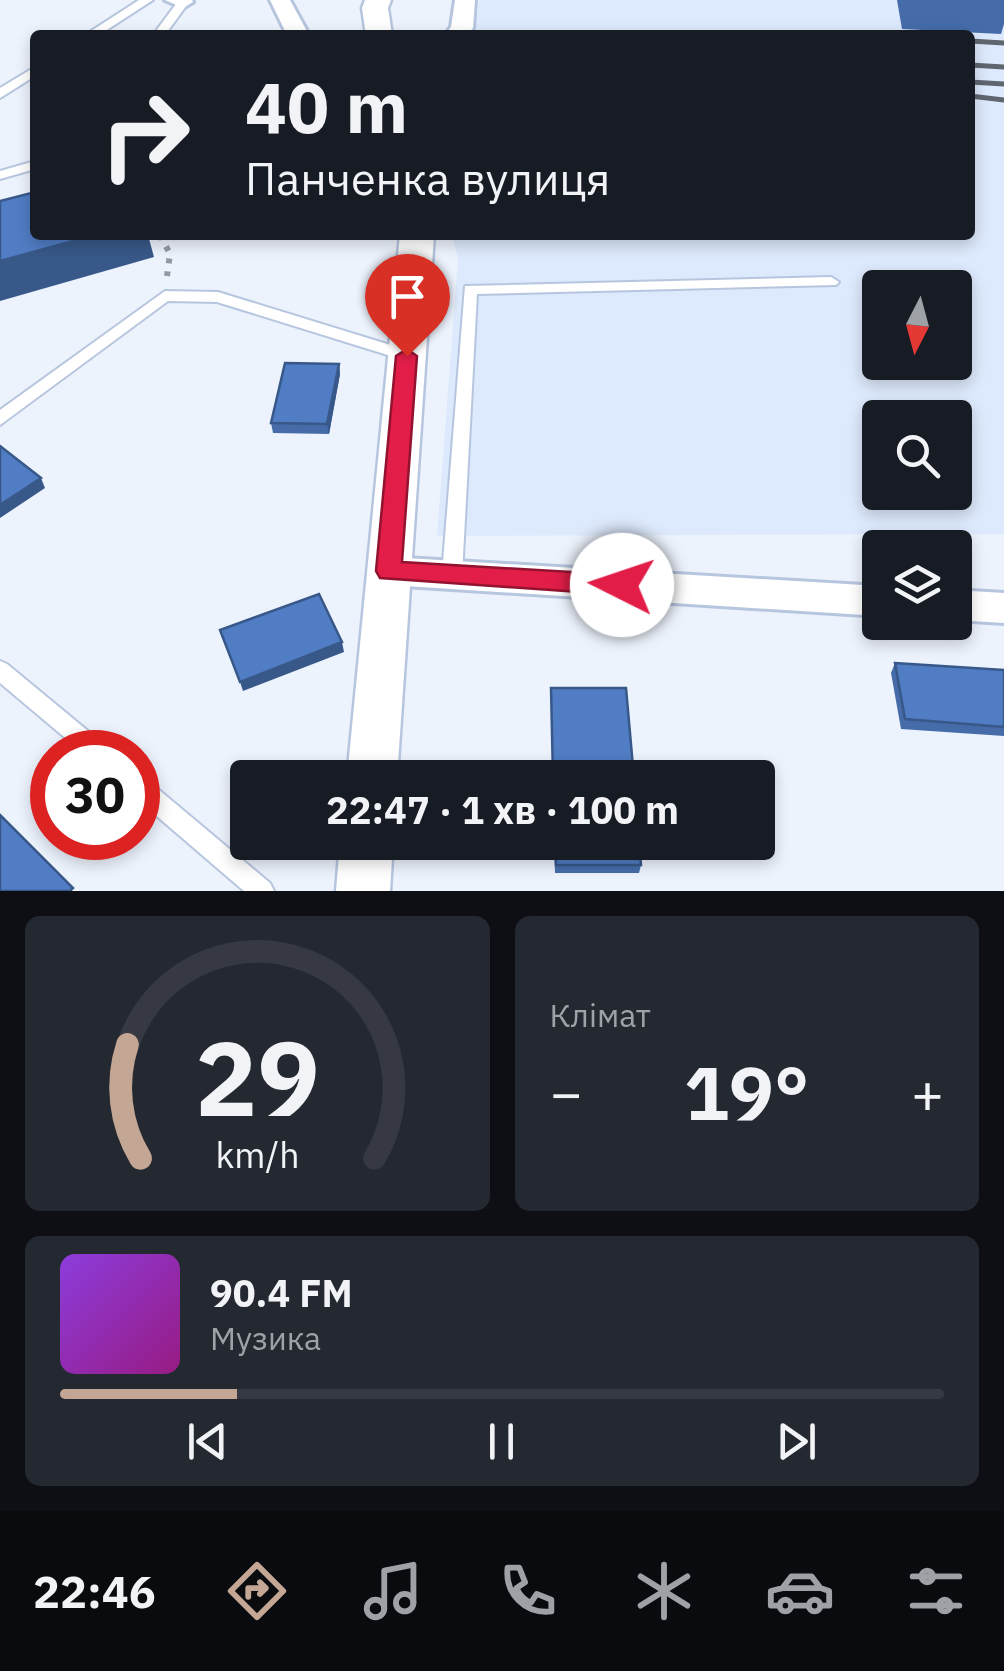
<!DOCTYPE html>
<html lang="uk">
<meta charset="utf-8">
<style>
:root{--surface:#171b24;--page:#242831;--text:#f1f3f6;--muted:#9ea1a6;--line:#363941;--accent:#c4a694}
body{margin:0;font-family:"IBM Plex Sans",sans-serif;background:var(--page);color:var(--text);height:100vh;display:flex;flex-direction:column;font-size:38px;white-space:nowrap}
*{box-sizing:border-box;margin:0}
p{font-size:32px;color:var(--muted)}
.icon{flex:none;width:55px;height:55px;fill:none;stroke:currentColor;stroke-width:2;stroke-linecap:round;stroke-linejoin:round}
.map{position:relative;height:891px;overflow:hidden}
.details{display:flex;flex-direction:column;gap:25px;padding:25px;background:#0d0f14;flex:1}
.details>*{flex:none}
.top-card{position:absolute;left:30px;top:30px;width:945px;height:210px;border-radius:10px;box-shadow:0 5px 15px #0003;background:#171b24;color:var(--text);overflow:hidden}
.needle{width:65px;rotate:186deg}
.tools{position:absolute;left:862px;top:270px;display:grid;gap:20px}
.tools a{display:grid;place-items:center;width:110px;height:110px;border-radius:10px;background:var(--surface);box-shadow:0 5px 15px #0003;font-size:50px}
.speed{position:absolute;left:30px;top:730px;display:flex;gap:20px;font-size:50px;font-weight:700;text-align:center}
.speed>*{display:grid;place-content:center;width:130px;height:130px;border-radius:50%;background:var(--surface);box-shadow:0 5px 15px #0003;line-height:1}
.speed .limit{border:15px solid #d22;background:#fff;color:#111}
.pin{position:absolute;display:grid;place-items:center;width:85px;height:85px;color:#fff;margin:-102px -42px;border-radius:50% 50% 50% 0;rotate:-45deg;box-shadow:0 0 10px #0007}
.pin .icon{rotate:45deg}
.me{position:absolute;width:110px;margin:-55px;rotate:274deg;stroke-linejoin:round;filter:drop-shadow(0 0 8px #0008)}
.turn{display:flex;align-items:center;gap:35px;height:210px;padding:0 50px;font-size:45px}
.turn .icon{width:130px;height:130px;stroke-width:2.5}
.turn b{display:block;font-size:70px;line-height:85px}
.big{font-size:75px;font-weight:700;line-height:1.1}
.details .card{flex:1;display:flex;flex-direction:column;justify-content:center;gap:15px;min-width:0;padding:0 35px;border-radius:15px;background:var(--page)}
.details .dial{align-items:center;gap:0}
.dial svg{height:260px;overflow:visible;fill:none;stroke:var(--line);stroke-width:7;stroke-linecap:round;text-anchor:middle}
.dial text{fill:var(--text);stroke:none}
.song{display:flex;align-items:center;gap:30px}
.cover{width:120px;height:120px;border-radius:15px;background:linear-gradient(135deg,hsl(270 70% 55%),hsl(310 70% 35%))}
.played{height:10px;border-radius:5px;background:linear-gradient(90deg,var(--accent) 20%,var(--line) 20%)}
.keys{display:flex;justify-content:space-around;direction:ltr}
.heat{display:flex;justify-content:space-between;align-items:center;font-size:55px;direction:ltr}
.details .tiles{flex:1;display:grid;gap:25px;grid-template-columns:1fr 1fr}
.card:last-child{grid-column:span 2}
.trip{position:absolute;left:230px;top:760px;width:545px;height:100px;border-radius:10px;background:var(--surface);box-shadow:0 5px 15px #0003;font-weight:700;line-height:100px;text-align:center}
.menu{display:flex;height:160px;justify-content:space-around;align-items:center;background:#090b0e;color:var(--muted)}
.menu .icon{width:70px;height:70px}
.menu .selected{color:var(--accent)}
.menu b{font-size:45px;color:var(--text)}
.map>svg:first-child{display:block}
.built{fill:#dde9fc;fill-rule:evenodd}
.lines{fill:none;stroke-linecap:round;stroke-linejoin:round}
.service-casing{stroke:#b7c6df;stroke-width:4}
.minor-casing{stroke:#b7c6df;stroke-width:6}
.tertiary-casing{stroke:#b7c6df;stroke-width:5}
.path{stroke:#9399a3;stroke-width:6;stroke-dasharray:5 8;stroke-linecap:butt}
.service{fill:#fff;fill-rule:evenodd}
.minor{fill:#fff;fill-rule:evenodd}
.tertiary{fill:#fff;fill-rule:evenodd}
.rail{stroke:#606670;stroke-width:5}
.wall{fill:#456ca9}
.shaded-wall{fill:#385889}
.building{fill:#507dc4;stroke:#385889;stroke-width:2.5}
.route{fill:#e11d48;stroke:#92132f;stroke-width:2.5}
</style>
<div class="map">
<svg width="1004" height="891" viewBox="0 0 1004 891">
<rect width="100%" height="100%" fill="#edf3fd"/>
<path class="built" d="M479 0H1004V534L437 536 458 259 452 235H970V35H475ZM880 288H955V362H880ZM880 418H955V492H880Z"/>
<g class="lines">
<g class="service-casing">
<g id="service">
<polygon points="139,0 153,0 99,35 85,35"/>
<polygon points="179,0 189,2 165,35 153,35"/>
<polygon points="35,67 35,76 0,98 0,88"/>
<polygon points="35,161 35,169 0,179 0,171"/>
<polygon points="831,277 839,282 836,285 477,294 462,575 459,580 452,583 445,580 442,575 465,286"/>
<polygon points="165,291 218,292 413,352 415,356 407,361 217,302 168,301 0,425 0,410"/>
<polygon points="0,661 7,664 105,745 108,752 82,752 0,683"/>
<polygon points="138,776 146,779 270,883 274,891 244,891 138,800"/>
</g>
</g>
<g class="minor-casing">
<g id="minor">
<polygon points="165,0 192,0 193,2 183,8"/>
<polygon points="270,0 290,0 309,35 287,35"/>
<polygon points="455,0 475,0 473,28 467,35 445,35 451,27"/>
<polygon points="389,557 880,586 880,616 389,585 376,581 371,571 376,561"/>
<polygon points="955,590 1004,593 1004,623 955,620"/>
</g>
</g>
<g class="tertiary-casing">
<g id="tertiary">
<polygon points="365,0 391,0 388,8 392,35 366,35 362,8"/>
<polygon points="400,235 434,235 397,778 347,778"/>
<polygon points="340,842 393,842 390,891 336,891"/>
</g>
</g>
<polyline class="path" points="160,235 170,254 167,276"/>
<use href="#service" class="service"/>
<use href="#minor" class="minor"/>
<use href="#tertiary" class="tertiary"/>
<g class="rail">
<polyline points="970,41 1004,43"/>
<polyline points="970,65 1004,67"/>
<polyline points="970,82 1004,84"/>
<polyline points="970,96 1004,100"/>
</g>
</g>
<g class="wall">
<polygon points="897,0 1004,0 1004,24 1001,34 902,29"/>
<polygon points="339,364 340,374 329,434 273,433 271,423"/>
<polygon points="895,663 1004,670 1004,736 901,729 891,673"/>
<polygon points="554,842 639,842 641,865 639,873 555,873"/>
</g>
<g class="shaded-wall">
<polygon points="95,235 148,235 154,257 0,301 0,261"/>
<polygon points="339,364 340,374 329,434 327,424"/>
<polygon points="41,478 45,488 0,518 0,505"/>
<polygon points="342,642 344,652 243,691 240,682"/>
</g>
<g class="building">
<polygon points="35,192 35,235 95,235 0,261 0,201"/>
<polygon points="285,363 339,364 327,424 271,423"/>
<polygon points="0,446 41,478 0,505"/>
<polygon points="319,594 342,642 240,682 220,630"/>
<polygon points="895,663 1004,670 1004,727 905,719"/>
<polygon points="551,688 626,688 634,778 553,778"/>
<polygon points="0,815 73,888 70,891 0,891"/>
<polygon points="555,842 639,842 641,865 556,865"/>
</g>
<polygon class="route" points="407,349 417,356 402,562 622,575 630,578 634,585 630,592 622,595 380,578 376,571 396,356"/>
</svg>
<div class="tools">
<a><svg class="needle" viewBox="-14 -14 28 28"><path d="M0-13l5 13h-10z" fill="#e53935"/><path d="M0 13l5-13h-10z" fill="#9ea1a6"/></svg></a>
<a><svg class="icon" aria-label="search" viewBox="0 0 24 24"><circle cx="10" cy="10" r="6"/><path d="M15 15l6 6"/></svg></a>
<a><svg class="icon" aria-label="layers" viewBox="0 0 24 24"><path d="M12 4l9 5-9 5-9-5zM3 14l9 5 9-5"/></svg></a>
</div>
<div class="speed"><div class="limit">30</div></div>
<div class="pin" style="left:407px;top:356px;background:#d93025"><svg class="icon" aria-label="arrive" viewBox="0 0 24 24"><path d="M6 21V4h12l-3 4 3 4H6"/></svg></div>
<svg class="me" style="left:622px;top:585px" viewBox="-20 -20 40 40"><circle r="19" fill="#fff"/><path d="M0-13L10 11 0 6-10 11z" fill="#e11d48"/></svg>
<div class="trip">22:47 · 1 хв · 100 m</div>
<div class="top-card">
<div class="turn"><svg class="icon" aria-label="right" viewBox="0 0 24 24"><path d="M7 20v-9h11M14 6l5 5-5 5"/></svg><div><b>40 m</b>Панченка вулиця</div></div>
</div>
</div>
<section class="details">
<div class="tiles">
<div class="card dial"><svg viewBox="0 0 100 80">
<path d="M14 69A42 42 0 1 1 86 69"/>
<path d="M14 69A42 42 0 0 1 10 34" stroke="#c4a694"/>
<text x="50" y="56" font-size="32" font-weight="700">29</text>
<text x="50" y="72" font-size="11">km/h</text>
</svg></div>
<div class="card"><p>Клімат</p>
<div class="heat"><a>−</a><b class="big">19°</b><a>+</a></div>
</div>
<div class="card">
<div class="song"><i class="cover"></i><div><b>90.4 FM</b><p>Музика</p></div></div>
<div class="played"></div>
<div class="keys"><svg class="icon" aria-label="previous" viewBox="0 0 24 24"><path d="M18 5L8 12l10 7zM5 5v14"/></svg><svg class="icon" aria-label="pause" viewBox="0 0 24 24"><path d="M8 5v14M16 5v14"/></svg><svg class="icon" aria-label="next" viewBox="0 0 24 24"><path d="M6 5l10 7-10 7zM19 5v14"/></svg></div>
</div>
</div>
</section>
<nav class="menu">
<b>22:46</b>
<svg class="icon selected" aria-label="directions" viewBox="0 0 24 24"><path d="M12 3l9 9-9 9-9-9zM9 14v-3h6M13 9l2 2-2 2"/></svg>
<svg class="icon" aria-label="music" viewBox="0 0 24 24"><path d="M9 18V5l10-2v13"/><circle cx="6" cy="18" r="3"/><circle cx="16" cy="16" r="3"/></svg>
<svg class="icon" aria-label="phone" viewBox="0 0 24 24"><path d="M5 4h4l2 5-3 2q2 4 5 5l2-3 5 2v4C11 20 4 13 5 4z"/></svg>
<svg class="icon" aria-label="climate" viewBox="0 0 24 24"><path d="M12 3v18M4 7l16 10M4 17L20 7"/></svg>
<svg class="icon" aria-label="car" viewBox="0 0 24 24"><path d="M5 17H2v-5l4-1 3-4h7l3 4 3 1v5h-3M9 17h6M6 11h13"/><circle cx="7" cy="17" r="2"/><circle cx="17" cy="17" r="2"/></svg>
<svg class="icon" aria-label="filters" viewBox="0 0 24 24"><path d="M4 7h16M4 17h16"/><circle cx="9" cy="7" r="2"/><circle cx="15" cy="17" r="2"/></svg>
</nav>
